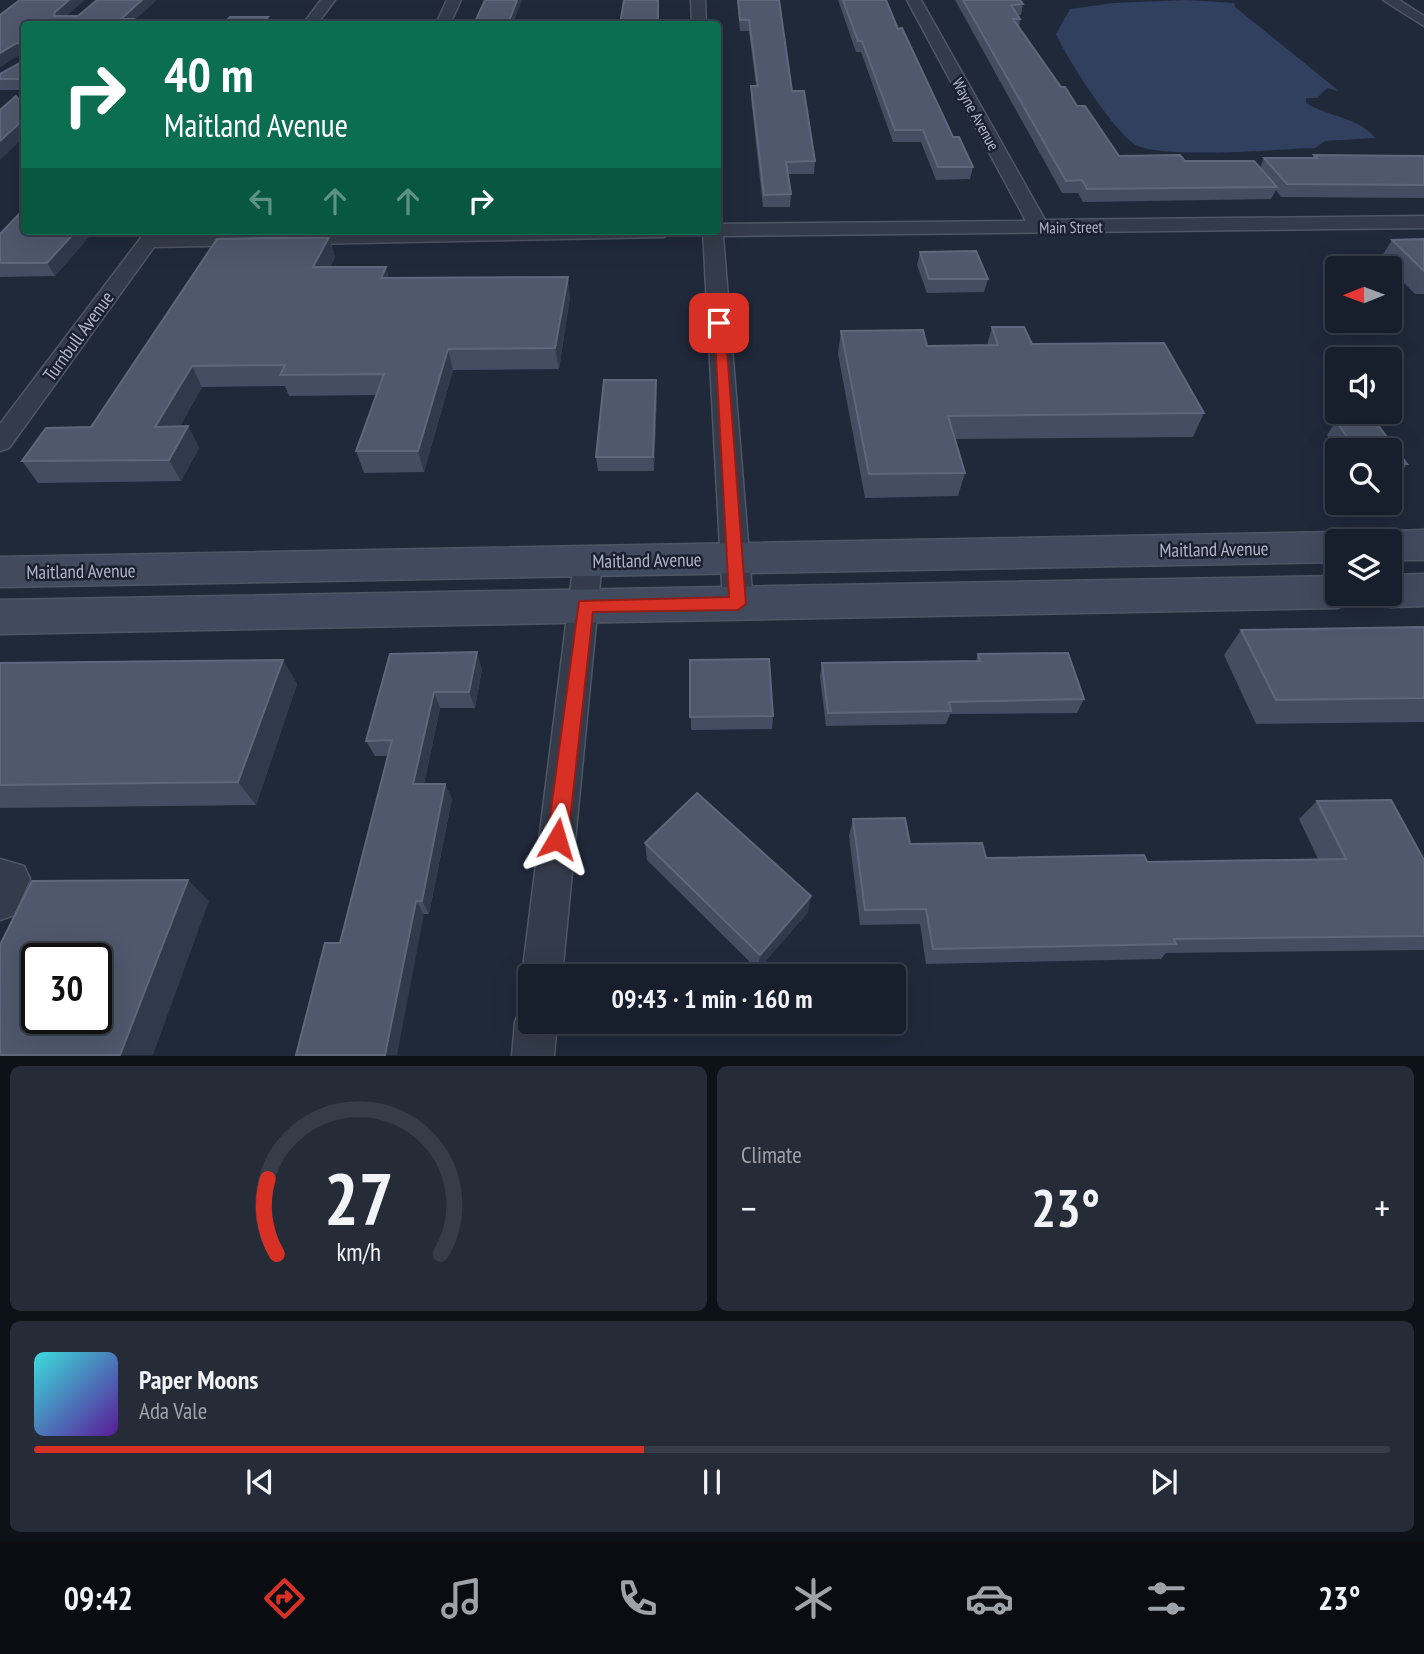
<!DOCTYPE html>
<meta charset="utf-8">
<style>
:root{--surface:#181f2c;--page:#252c38;--text:#f1f3f6;--muted:#9fa2a9;--line:#363d48;--accent:#d93025}
body{margin:0;font-family:"PT Sans Narrow",sans-serif;background:var(--page);color:var(--text);height:100vh;display:flex;flex-direction:column;font-size:26px;white-space:nowrap}
*{box-sizing:border-box;margin:0}
p{font-size:23px;color:var(--muted)}
.icon{flex:none;width:38px;height:38px;fill:none;stroke:currentColor;stroke-width:2;stroke-linecap:round;stroke-linejoin:round}
.map{position:relative;height:1056px;overflow:hidden}
.sheet{display:flex;flex-direction:column;gap:10px;padding:10px;background:#0d1118;flex:1}
.sheet>*{flex:none}
.banner{position:absolute;left:21px;top:21px;width:700px;height:214px;border-radius:7px;box-shadow:0 7px 28px #0002,0 0 0 2px var(--line);background:#0b6e4f;color:#fff;overflow:hidden}
.needle{width:46px;rotate:269deg}
.tools{position:absolute;left:1325px;top:256px;display:grid;gap:14px}
.tools a{display:grid;place-items:center;width:77px;height:77px;border-radius:7px;background:var(--surface);box-shadow:0 7px 28px #0002,0 0 0 2px var(--line);font-size:35px}
.speed{position:absolute;left:21px;top:943px;display:flex;gap:14px;font-size:35px;font-weight:700;text-align:center}
.speed>*{display:grid;place-content:center;width:91px;height:91px;border-radius:50%;background:var(--surface);box-shadow:0 7px 28px #0002,0 0 0 2px var(--line);line-height:1}
.speed .limit{border:4px solid #111;border-radius:10px;background:#fff;color:#111}
.pin{position:absolute;display:grid;place-items:center;width:60px;height:60px;color:#fff;margin:-30px;border-radius:14px;box-shadow:0 4px 10px #0006}
.me{position:absolute;width:77px;margin:-38px;rotate:7deg;stroke-linejoin:round;filter:drop-shadow(0 0 5px #0008)}
.turn{display:flex;align-items:center;gap:24px;height:147px;padding:0 28px;font-size:32px}
.turn .icon{width:91px;height:91px;stroke-width:2.5}
.turn b{display:block;font-size:49px;line-height:60px}
.lanes{display:flex;align-items:center;height:66px;padding:0 28px;background:#0003;justify-content:center;gap:35px;direction:ltr}
.lanes .off{opacity:.35}
.big{font-size:52px;font-weight:700;line-height:1.1}
.sheet .card{flex:1;display:flex;flex-direction:column;justify-content:center;gap:10px;min-width:0;padding:0 24px;border-radius:10px;background:var(--page)}
.sheet .dial{align-items:center;gap:0}
.dial svg{height:182px;overflow:visible;fill:none;stroke:var(--line);stroke-width:7;stroke-linecap:round;text-anchor:middle}
.dial text{fill:var(--text);stroke:none}
.song{display:flex;align-items:center;gap:21px}
.cover{width:84px;height:84px;border-radius:10px;background:linear-gradient(135deg,hsl(180 70% 55%),hsl(270 70% 35%))}
.played{height:7px;border-radius:4px;background:linear-gradient(90deg,var(--accent) 45%,var(--line) 45%)}
.keys{display:flex;justify-content:space-around;direction:ltr}
.heat{display:flex;justify-content:space-between;align-items:center;font-size:38px;direction:ltr}
.sheet .tiles{flex:1;display:grid;gap:10px;grid-template-columns:1fr 1fr}
.card:last-child{grid-column:span 2}
.trip{position:absolute;left:518px;top:964px;width:388px;height:70px;border-radius:7px;background:var(--surface);box-shadow:0 7px 28px #0002,0 0 0 2px var(--line);font-weight:700;line-height:70px;text-align:center}
.tabs{display:flex;height:112px;justify-content:space-around;align-items:center;background:#0a0c12;color:var(--muted)}
.tabs .icon{width:49px;height:49px}
.tabs .selected{color:var(--accent)}
.tabs b{font-size:32px;color:var(--text)}
.map>svg:first-child{display:block}
.water{fill:#324060}
.lines{fill:none;stroke-linecap:round;stroke-linejoin:round}
.street-casing{stroke:#4f5665;stroke-width:3}
.secondary-casing{stroke:#4f5665;stroke-width:3}
.street{fill:#343b4a;fill-rule:evenodd}
.secondary{fill:#424a5e;fill-rule:evenodd}
.wall{fill:#444d62}
.shaded-wall{fill:#313a4d}
.building{fill:#50586d;stroke:#5e677b;stroke-width:2;fill-rule:evenodd}
.route{fill:#d93025;stroke:#8d1f18;stroke-width:2}
.labels{text-anchor:middle;dominant-baseline:central;stroke-width:5;stroke-linejoin:round;paint-order:stroke}
.far-street-label{font-size:16px;fill:#afb6c7;stroke:#1a202f}
.street-label{font-size:19px;fill:#afb6c7;stroke:#1a202f}
</style>
<div class="map">
<svg width="1424" height="1056" viewBox="0 0 1424 1056">
<rect width="100%" height="100%" fill="#20293a"/>
<path class="water" d="M1187 0 1234 3 1235 7 1339 91 1327 88 1317 98H1306V103C1329 117 1360 118 1375 138L1325 141 1315 148C1276 149 1171 159 1138 146 1117 137 1066 57 1056 34L1070 9 1114 3Z"/>
<g class="lines">
<g class="street-casing">
<g id="street">
<polygon points="321,0 335,0 317,24 303,24"/>
<polygon points="447,0 461,0 450,24 436,24"/>
<polygon points="691,0 705,0 706,24 692,24"/>
<polygon points="907,0 921,0 1045,220 1424,216 1424,228 723,236 753,604 749,612 738,616 727,612 723,604 703,231 718,231 718,224 1026,221"/>
<polygon points="1383,0 1399,0 1424,16 1424,26"/>
<polygon points="146,231 166,231 163,235 674,231 664,237 154,247 9,448 0,451 0,424"/>
<polygon points="588,550 598,553 602,561 562,976 530,976 530,991 522,976 574,561 578,553"/>
<polygon points="0,859 24,866 30,879 14,915 0,920"/>
<polygon points="530,1003 530,1022 557,1022 554,1056 512,1056 515,1022 521,1007"/>
</g>
</g>
<g class="secondary-casing">
<g id="secondary">
<polygon points="1424,530 1424,560 1390,560 1390,541 1373,541 1376,536 1390,531"/>
<polygon points="1337,532 1351,537 1353,541 1337,541 1337,562 0,587 0,557"/>
<polygon points="1424,574 1424,606 1390,607 1376,602 1371,593 1390,593 1390,575"/>
<polygon points="1337,576 1337,593 1357,593 1351,603 1337,608 0,634 0,600"/>
</g>
</g>
<use href="#street" class="street"/>
<use href="#secondary" class="secondary"/>
</g>
<g class="wall">
<polygon points="737,0 779,0 792,91 815,161 814,174 788,174 791,194 790,207 763,207 751,98 751,86 756,86 749,31 740,31"/>
<polygon points="838,0 886,0 898,29 953,137 973,167 970,179 936,180 921,142 893,142 861,52 856,52"/>
<polygon points="955,0 1020,0 1023,4 1021,15 1018,15 1020,19 1019,27 1061,87 1119,156 1260,168 1264,158 1312,158 1314,155 1424,156 1424,198 1281,197 1276,190 1271,199 1083,202 1078,193 1062,193"/>
<polygon points="0,15 66,16 134,21 24,24 24,90 0,90 0,74 20,63 20,54 0,67"/>
<polygon points="94,231 55,276 0,277 0,234"/>
<polygon points="329,237 335,257 330,267 389,278 570,297 559,369 453,370 424,472 364,473 356,451 376,395 289,396 285,386 202,387 180,426 188,426 199,448 181,481 38,483 22,461 91,427"/>
<polygon points="1424,239 1424,294 1415,294 1380,259 1392,240"/>
<polygon points="920,252 988,279 984,292 927,293 917,265"/>
<polygon points="992,327 1032,344 1204,413 1193,437 955,439 965,473 958,496 865,498 838,354 841,331 927,346 987,345"/>
<polygon points="657,394 654,471 598,471 596,457"/>
<polygon points="1336,421 1375,421 1407,464 1397,478 1390,478 1390,450 1337,450 1327,435"/>
<polygon points="1424,627 1424,722 1256,724 1224,655 1241,630"/>
<polygon points="390,654 482,669 475,708 440,708 424,784 445,784 452,799 429,914 424,914 340,943 388,756 375,756 366,741"/>
<polygon points="978,654 1084,699 1077,713 950,714 946,724 826,726 820,677 822,663 976,661"/>
<polygon points="283,660 297,684 256,805 0,808 0,663"/>
<polygon points="690,660 773,716 772,729 691,730"/>
<polygon points="1317,801 1424,860 1424,950 1166,953 1161,959 926,964 920,924 860,925 849,836 853,819 910,844 986,858 1147,862 1318,859 1299,819"/>
<polygon points="645,843 808,912 758,970 647,860"/>
</g>
<g class="shaded-wall">
<polygon points="69,0 85,0 59,22 54,16 55,12"/>
<polygon points="142,0 157,0 134,21 135,24 123,24 121,19"/>
<polygon points="517,0 522,0 513,24 508,24"/>
<polygon points="268,17 270,24 261,24"/>
<polygon points="17,43 23,53 0,67 0,53"/>
<polygon points="24,119 24,137 0,160 0,141"/>
<polygon points="76,231 94,231 55,276 47,263"/>
<polygon points="329,237 335,257 320,288 313,267"/>
<polygon points="386,267 392,287 381,278"/>
<polygon points="568,277 570,297 559,369 555,348"/>
<polygon points="448,349 453,370 424,472 418,451"/>
<polygon points="192,366 202,387 168,448 155,427"/>
<polygon points="656,380 657,394 654,471 653,457"/>
<polygon points="188,426 199,448 181,481 169,460"/>
<polygon points="477,652 482,669 475,708 469,692"/>
<polygon points="283,660 297,684 256,805 238,782"/>
<polygon points="434,692 440,708 421,799 413,784"/>
<polygon points="445,784 452,799 429,914 422,901"/>
<polygon points="188,880 209,901 153,1055 120,1055"/>
<polygon points="811,896 808,912 758,970 760,955"/>
<polygon points="416,901 424,914 397,1055 385,1055"/>
</g>
<g class="building">
<polygon points="20,0 69,0 55,12 54,16 78,16 97,0 142,0 121,19 133,19 126,24 24,24 24,79 0,79 0,74 20,63 21,43 17,43 0,53 0,15"/>
<polygon points="485,0 517,0 508,24 474,24"/>
<polygon points="624,0 658,0 658,24 620,24"/>
<polygon points="738,0 779,0 792,91 804,91 815,161 786,162 791,194 764,195 751,86 758,86 749,20 740,20"/>
<polygon points="843,0 886,0 898,29 902,28 953,137 959,137 973,167 938,167 923,130 895,130 862,41 858,41"/>
<polygon points="963,0 1020,0 1023,4 1011,5 1020,19 1013,19 1061,87 1065,87 1077,106 1085,106 1119,156 1180,155 1185,161 1254,161 1277,187 1087,189 1082,180 1066,181"/>
<polygon points="230,17 268,17 261,24 223,24"/>
<polygon points="16,96 24,106 24,119 0,141 0,110"/>
<polygon points="1314,155 1424,156 1424,185 1287,184 1264,158 1317,158"/>
<polygon points="24,209 24,231 76,231 47,263 0,263 0,234"/>
<polygon points="329,237 313,267 386,267 381,278 568,277 555,348 448,349 418,451 356,451 384,374 280,375 285,365 192,366 155,427 188,426 169,460 22,461 46,428 91,427 217,239"/>
<polygon points="1424,239 1424,271 1392,240"/>
<polygon points="976,251 988,279 929,279 920,252"/>
<polygon points="992,327 1024,327 1032,344 1164,343 1204,413 948,416 965,473 869,474 841,331 923,330 927,346 998,345"/>
<polygon points="604,380 656,380 653,457 596,457"/>
<polygon points="1336,421 1375,421 1407,464 1390,464 1390,450 1356,450"/>
<polygon points="1424,627 1424,698 1276,700 1241,630"/>
<polygon points="477,652 469,692 434,692 413,784 445,784 422,901 416,901 385,1055 296,1055 325,943 340,943 392,740 366,741 390,654"/>
<polygon points="1068,653 1084,699 949,702 951,711 828,713 822,663 980,661 978,654"/>
<polygon points="769,659 773,716 690,717 690,660"/>
<polygon points="283,660 238,782 0,785 0,663"/>
<polygon points="697,793 811,896 760,955 645,843"/>
<polygon points="1391,800 1424,860 1424,936 1174,939 1176,944 933,949 926,909 865,910 853,819 905,818 910,844 982,843 986,858 1144,855 1147,862 1346,859 1317,801"/>
<path d="M188 880 120 1055H0V945L32 881ZM37 959H96V1018H37Z"/>
</g>
<polygon class="route" points="714,321 725,323 746,604 738,610 593,612 568,839 565,846 557,849 550,846 547,839 579,601 729,597"/>
<g class="labels">
<g class="far-street-label">
<text transform="translate(976 114) rotate(61)">Wayne Avenue</text>
<text transform="translate(1071 227) rotate(-1)">Main Street</text>
</g>
<g class="street-label">
<text transform="translate(78 336) rotate(-54)">Turnbull Avenue</text>
<text transform="translate(1214 549) rotate(-1)">Maitland Avenue</text>
<text transform="translate(647 560) rotate(-1)">Maitland Avenue</text>
<text transform="translate(81 571) rotate(-1)">Maitland Avenue</text>
</g>
</g>
</svg>
<div class="tools">
<a><svg class="needle" viewBox="-14 -14 28 28"><path d="M0-13l5 13h-10z" fill="#e53935"/><path d="M0 13l5-13h-10z" fill="#9fa2a9"/></svg></a>
<a><svg class="icon" aria-label="sound" viewBox="0 0 24 24"><path d="M4 9h4l5-4v14l-5-4H4zM17 9q2 3 0 6"/></svg></a>
<a><svg class="icon" aria-label="search" viewBox="0 0 24 24"><circle cx="10" cy="10" r="6"/><path d="M15 15l6 6"/></svg></a>
<a><svg class="icon" aria-label="layers" viewBox="0 0 24 24"><path d="M12 4l9 5-9 5-9-5zM3 14l9 5 9-5"/></svg></a>
</div>
<div class="speed"><div class="limit">30</div></div>
<div class="pin" style="left:719px;top:323px;background:#d93025"><svg class="icon" aria-label="arrive" viewBox="0 0 24 24"><path d="M6 21V4h12l-3 4 3 4H6"/></svg></div>
<svg class="me" style="left:557px;top:839px" viewBox="-20 -20 40 40"><path d="M0-17L14 15 0 8-14 15z" fill="#d93025" stroke="#fff" stroke-width="4"/></svg>
<div class="trip">09:43 · 1 min · 160 m</div>
<div class="banner">
<div class="turn"><svg class="icon" aria-label="right" viewBox="0 0 24 24"><path d="M7 20v-9h11M14 6l5 5-5 5"/></svg><div><b>40 m</b>Maitland Avenue</div></div>
<div class="lanes"><svg class="icon off" aria-label="left" viewBox="0 0 24 24"><path d="M17 20v-9H6M10 6l-5 5 5 5"/></svg><svg class="icon off" aria-label="ahead" viewBox="0 0 24 24"><path d="M12 20V5M6 11l6-6 6 6"/></svg><svg class="icon off" aria-label="ahead" viewBox="0 0 24 24"><path d="M12 20V5M6 11l6-6 6 6"/></svg><svg class="icon" aria-label="right" viewBox="0 0 24 24"><path d="M7 20v-9h11M14 6l5 5-5 5"/></svg></div>
</div>
</div>
<section class="sheet">
<div class="tiles">
<div class="card dial"><svg viewBox="0 0 100 80">
<path d="M14 69A42 42 0 1 1 86 69"/>
<path d="M14 69A42 42 0 0 1 10 36" stroke="#d93025"/>
<text x="50" y="56" font-size="32" font-weight="700">27</text>
<text x="50" y="72" font-size="11">km/h</text>
</svg></div>
<div class="card"><p>Climate</p>
<div class="heat"><a>−</a><b class="big">23°</b><a>+</a></div>
</div>
<div class="card">
<div class="song"><i class="cover"></i><div><b>Paper Moons</b><p>Ada Vale</p></div></div>
<div class="played"></div>
<div class="keys"><svg class="icon" aria-label="previous" viewBox="0 0 24 24"><path d="M18 5L8 12l10 7zM5 5v14"/></svg><svg class="icon" aria-label="pause" viewBox="0 0 24 24"><path d="M8 5v14M16 5v14"/></svg><svg class="icon" aria-label="next" viewBox="0 0 24 24"><path d="M6 5l10 7-10 7zM19 5v14"/></svg></div>
</div>
</div>
</section>
<nav class="tabs">
<b>09:42</b>
<svg class="icon selected" aria-label="directions" viewBox="0 0 24 24"><path d="M12 3l9 9-9 9-9-9zM9 14v-3h6M13 9l2 2-2 2"/></svg>
<svg class="icon" aria-label="music" viewBox="0 0 24 24"><path d="M9 18V5l10-2v13"/><circle cx="6" cy="18" r="3"/><circle cx="16" cy="16" r="3"/></svg>
<svg class="icon" aria-label="phone" viewBox="0 0 24 24"><path d="M5 4h4l2 5-3 2q2 4 5 5l2-3 5 2v4C11 20 4 13 5 4z"/></svg>
<svg class="icon" aria-label="climate" viewBox="0 0 24 24"><path d="M12 3v18M4 7l16 10M4 17L20 7"/></svg>
<svg class="icon" aria-label="car" viewBox="0 0 24 24"><path d="M5 17H2v-5l4-1 3-4h7l3 4 3 1v5h-3M9 17h6M6 11h13"/><circle cx="7" cy="17" r="2"/><circle cx="17" cy="17" r="2"/></svg>
<svg class="icon" aria-label="filters" viewBox="0 0 24 24"><path d="M4 7h16M4 17h16"/><circle cx="9" cy="7" r="2"/><circle cx="15" cy="17" r="2"/></svg>
<b>23°</b>
</nav>
